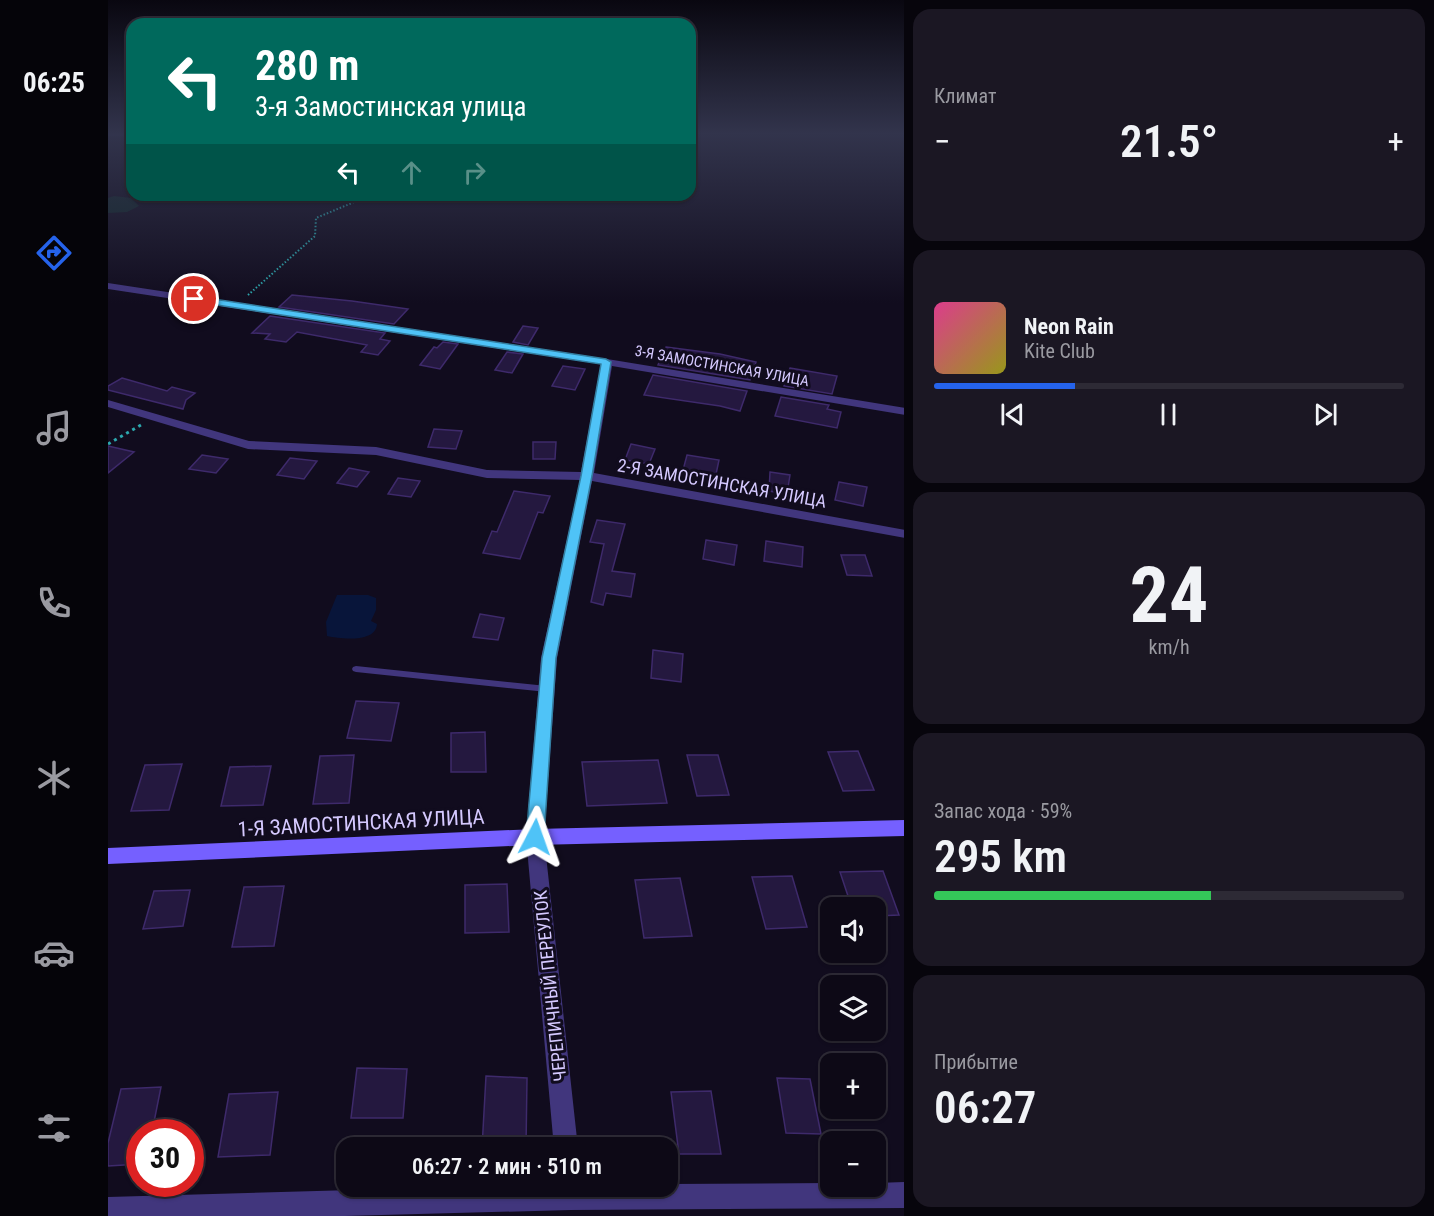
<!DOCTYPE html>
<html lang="ru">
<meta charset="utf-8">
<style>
:root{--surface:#0d0916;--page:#1b1723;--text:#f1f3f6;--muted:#9a9aa1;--line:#2d2a35;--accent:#2563eb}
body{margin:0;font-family:"Roboto Condensed",sans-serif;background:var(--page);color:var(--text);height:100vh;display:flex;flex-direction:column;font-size:22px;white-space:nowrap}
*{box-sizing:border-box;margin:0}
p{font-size:20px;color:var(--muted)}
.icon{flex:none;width:33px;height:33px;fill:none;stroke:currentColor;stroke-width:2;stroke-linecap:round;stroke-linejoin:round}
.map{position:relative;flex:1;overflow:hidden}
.side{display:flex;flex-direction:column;gap:9px;padding:9px;background:#07050c;width:530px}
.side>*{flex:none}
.hud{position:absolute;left:18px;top:18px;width:570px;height:183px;border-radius:18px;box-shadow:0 2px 4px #0004,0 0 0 2px var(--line);background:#00695c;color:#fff;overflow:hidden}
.fabs{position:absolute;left:712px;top:897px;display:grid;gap:12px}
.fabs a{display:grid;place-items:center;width:66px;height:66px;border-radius:12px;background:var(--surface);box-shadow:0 2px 4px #0004,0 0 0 2px var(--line);font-size:30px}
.speed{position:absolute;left:18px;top:1119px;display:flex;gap:12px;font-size:30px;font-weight:700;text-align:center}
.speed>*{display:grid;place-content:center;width:78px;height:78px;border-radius:50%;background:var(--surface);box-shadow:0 2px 4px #0004,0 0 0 2px var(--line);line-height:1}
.speed .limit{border:9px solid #d22;background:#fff;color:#111}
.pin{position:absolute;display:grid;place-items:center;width:51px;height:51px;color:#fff;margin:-26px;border:3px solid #fff;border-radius:50%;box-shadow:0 2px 6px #0007}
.me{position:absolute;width:66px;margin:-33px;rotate:4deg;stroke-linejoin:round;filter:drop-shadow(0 0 4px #0008)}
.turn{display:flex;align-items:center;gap:21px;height:126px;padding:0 30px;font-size:27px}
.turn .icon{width:78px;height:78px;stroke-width:2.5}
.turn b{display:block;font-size:42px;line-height:51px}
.lanes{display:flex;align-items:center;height:57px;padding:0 30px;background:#0003;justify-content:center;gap:30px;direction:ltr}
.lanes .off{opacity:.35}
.big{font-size:45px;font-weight:600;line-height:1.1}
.side .widget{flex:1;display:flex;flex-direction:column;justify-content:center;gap:9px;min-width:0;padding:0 21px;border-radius:18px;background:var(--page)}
.side .dial{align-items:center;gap:0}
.dial b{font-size:78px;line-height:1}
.song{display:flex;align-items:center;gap:18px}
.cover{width:72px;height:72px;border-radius:9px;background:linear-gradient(135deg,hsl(330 70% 55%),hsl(60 70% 35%))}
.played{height:6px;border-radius:3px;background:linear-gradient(90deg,var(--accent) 30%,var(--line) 30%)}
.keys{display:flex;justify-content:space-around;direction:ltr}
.heat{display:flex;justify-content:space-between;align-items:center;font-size:33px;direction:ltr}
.charge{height:9px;border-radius:4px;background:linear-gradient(90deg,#34c759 59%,var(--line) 0)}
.trip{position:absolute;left:228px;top:1137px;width:342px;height:60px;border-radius:18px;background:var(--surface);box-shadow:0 2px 4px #0004,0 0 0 2px var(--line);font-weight:600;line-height:60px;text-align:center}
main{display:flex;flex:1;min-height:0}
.tab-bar{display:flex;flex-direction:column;width:108px;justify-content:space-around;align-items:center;background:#050409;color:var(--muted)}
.tab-bar .icon{width:42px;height:42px}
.tab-bar .active{color:var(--accent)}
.tab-bar b{font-size:27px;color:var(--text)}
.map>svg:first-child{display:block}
.green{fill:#0f2628}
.water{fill:#08153a}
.building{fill:#24183f;stroke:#3e2a6b;stroke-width:1.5}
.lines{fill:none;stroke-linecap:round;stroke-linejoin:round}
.path-far1{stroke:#2ca9af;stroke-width:2;stroke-dasharray:1.5 2;stroke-linecap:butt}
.path{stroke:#2ca9af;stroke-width:3;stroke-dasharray:3 4;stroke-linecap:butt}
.lane{fill:#41367d;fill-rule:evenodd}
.street{fill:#41367d;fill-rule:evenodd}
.secondary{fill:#7560ff;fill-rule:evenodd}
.route{fill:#4fc3f7;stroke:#337fa1;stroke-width:1.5}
.labels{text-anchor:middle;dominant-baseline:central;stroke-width:6;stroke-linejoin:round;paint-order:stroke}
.far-street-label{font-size:15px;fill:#d5c9ff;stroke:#110c1e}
.street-label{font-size:18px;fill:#d5c9ff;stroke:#110c1e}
.near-street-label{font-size:21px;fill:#d5c9ff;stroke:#110c1e}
</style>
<main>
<nav class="tab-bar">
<b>06:25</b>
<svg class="icon active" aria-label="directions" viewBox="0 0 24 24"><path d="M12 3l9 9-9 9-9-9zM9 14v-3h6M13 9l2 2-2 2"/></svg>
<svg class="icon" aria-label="music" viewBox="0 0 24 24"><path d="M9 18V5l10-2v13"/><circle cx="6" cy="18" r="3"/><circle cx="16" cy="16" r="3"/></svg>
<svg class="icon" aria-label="phone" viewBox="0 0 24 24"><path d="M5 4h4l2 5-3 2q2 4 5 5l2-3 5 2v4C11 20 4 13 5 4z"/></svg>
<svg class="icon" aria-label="climate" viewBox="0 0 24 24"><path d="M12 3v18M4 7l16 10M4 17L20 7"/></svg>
<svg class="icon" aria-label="car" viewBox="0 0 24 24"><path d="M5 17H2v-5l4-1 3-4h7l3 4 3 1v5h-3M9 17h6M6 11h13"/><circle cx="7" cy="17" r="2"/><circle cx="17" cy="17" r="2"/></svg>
<svg class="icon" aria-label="filters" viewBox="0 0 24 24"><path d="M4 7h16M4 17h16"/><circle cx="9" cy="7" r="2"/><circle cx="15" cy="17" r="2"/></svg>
</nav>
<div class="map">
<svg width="797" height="1216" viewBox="0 0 797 1216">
<rect width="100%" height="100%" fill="#110c1e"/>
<polygon class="green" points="6,196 23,198 31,206 19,212 0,213 0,198"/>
<path class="water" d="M229 595H260L268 598V610L263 621 269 624C268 643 233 639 219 636L218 622Z"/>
<g class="building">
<polygon points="184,295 244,301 300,309 286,324 171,307"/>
<polygon points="162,316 277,333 272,339 282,341 270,355 253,352 259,345 189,332 178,342 157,339 162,334 144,333"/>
<polygon points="415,326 430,328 420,345 405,342"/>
<polygon points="335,342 350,344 332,369 312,365 326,347 329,348"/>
<polygon points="558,347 612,354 648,362 642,380 550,365"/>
<polygon points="399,352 415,354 404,373 387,370"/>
<polygon points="455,366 477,369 467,390 444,386"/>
<polygon points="682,368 729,376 724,394 676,386"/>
<polygon points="545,375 639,391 632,411 612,406 536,395"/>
<polygon points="14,378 59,391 64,387 87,393 78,400 75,409 0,390 0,386"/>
<polygon points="673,397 721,405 719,409 733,412 729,428 667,416"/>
<polygon points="326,429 354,431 348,449 320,447"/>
<polygon points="425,442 448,442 447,459 425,459"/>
<polygon points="523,444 547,449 541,464 517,460"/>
<polygon points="0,446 26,452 0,473"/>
<polygon points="94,455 120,459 108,473 81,469"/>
<polygon points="579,455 611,460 607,479 574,474"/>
<polygon points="182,458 209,461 196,479 169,475"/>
<polygon points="241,468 261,472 249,487 229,483"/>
<polygon points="662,472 682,475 679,494 661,491"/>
<polygon points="290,478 312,481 303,497 280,494"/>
<polygon points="731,482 759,487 755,506 727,500"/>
<polygon points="406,491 442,496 435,513 430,512 412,559 375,553 384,531 389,532"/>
<polygon points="489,520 517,524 504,571 527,574 523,597 498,593 495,605 483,602 496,544 482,542"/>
<polygon points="598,540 629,545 626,565 595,559"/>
<polygon points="658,541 695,547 694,567 656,561"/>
<polygon points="733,555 757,555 764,576 739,575"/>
<polygon points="372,614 396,618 390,640 365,637"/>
<polygon points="545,650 575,654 573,682 543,678"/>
<polygon points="248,701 291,703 283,741 239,738"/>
<polygon points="377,732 378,772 343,772 343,733"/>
<polygon points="750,751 766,790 735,791 720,752"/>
<polygon points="246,755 241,803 205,804 212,756"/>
<polygon points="579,755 610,755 621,795 589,796"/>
<polygon points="550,760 559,803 479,806 474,762"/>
<polygon points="74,764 61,810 23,811 37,765"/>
<polygon points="163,766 155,805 113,806 122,767"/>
<polygon points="775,871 791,915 768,916 768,908 744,908 732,872"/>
<polygon points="684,876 699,927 658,929 644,877"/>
<polygon points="572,878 584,936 536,938 527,880"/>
<polygon points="399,884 401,932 357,933 357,885"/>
<polygon points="176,886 166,946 124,947 136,887"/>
<polygon points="82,890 75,926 35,929 46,891"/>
<polygon points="249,1068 299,1069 295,1118 243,1118"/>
<polygon points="378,1076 419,1078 418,1148 374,1148"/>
<polygon points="669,1078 702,1079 713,1134 678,1133"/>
<polygon points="53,1087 44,1132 32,1132 32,1164 0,1166 0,1143 13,1089"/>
<polygon points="603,1091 613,1154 571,1154 563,1092"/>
<polygon points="170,1092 162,1155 110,1157 121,1094"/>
</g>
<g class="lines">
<polyline class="path-far1" points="140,295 207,236 208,218 263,195"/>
<polyline class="path" points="0,444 33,425"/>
<g class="lane">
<rect x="0" y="134" width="24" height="2"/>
<polygon points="248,666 439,686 442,687 443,689 442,691 439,692 248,672 245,671 244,669 245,667"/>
</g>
<g class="street">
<polygon points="0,283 499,359 797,408 797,415 504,366 486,473 797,530 797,538 484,481 449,658 436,837 470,1148 446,1148 418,837 433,658 472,480 379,478 268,455 140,449 0,407 0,400 141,441 268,447 379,470 473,472 493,364 0,289"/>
<polygon points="797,1182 797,1208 463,1210 237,1216 0,1216 0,1197 388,1186 560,1186 560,1184 723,1183 723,1186 768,1186 768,1183"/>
</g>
<polygon class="secondary" points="797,820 797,836 427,845 0,864 0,848 427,829"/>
</g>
<linearGradient id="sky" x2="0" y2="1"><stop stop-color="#090710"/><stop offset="0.44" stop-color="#32344c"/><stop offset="1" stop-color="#32344c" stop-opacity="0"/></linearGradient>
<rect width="797" height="303" fill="url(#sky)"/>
<polygon class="route" points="86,296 498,359 503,362 484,476 448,658 436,837 433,843 427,845 421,843 418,837 434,658 473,476 493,364 83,301 81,299"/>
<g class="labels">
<g class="far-street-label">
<text transform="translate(614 366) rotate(10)">3-Я ЗАМОСТИНСКАЯ УЛИЦА</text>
</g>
<g class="street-label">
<text transform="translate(614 483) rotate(10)">2-Я ЗАМОСТИНСКАЯ УЛИЦА</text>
<text transform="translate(442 986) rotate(-96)">ЧЕРЕПИЧНЫЙ ПЕРЕУЛОК</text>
</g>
<g class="near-street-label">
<text transform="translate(253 823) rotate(-3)">1-Я ЗАМОСТИНСКАЯ УЛИЦА</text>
</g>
</g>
</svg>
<div class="fabs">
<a><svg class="icon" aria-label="sound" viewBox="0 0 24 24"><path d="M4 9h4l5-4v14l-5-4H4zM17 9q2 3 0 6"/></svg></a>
<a><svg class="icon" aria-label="layers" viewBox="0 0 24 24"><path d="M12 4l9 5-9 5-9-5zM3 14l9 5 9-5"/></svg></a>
<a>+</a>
<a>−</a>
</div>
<div class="speed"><div class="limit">30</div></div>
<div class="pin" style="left:86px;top:299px;background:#d93025"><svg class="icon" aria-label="arrive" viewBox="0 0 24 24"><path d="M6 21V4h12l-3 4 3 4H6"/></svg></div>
<svg class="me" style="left:427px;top:837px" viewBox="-20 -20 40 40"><path d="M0-17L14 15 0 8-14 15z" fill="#4fc3f7" stroke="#fff" stroke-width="4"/></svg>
<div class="trip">06:27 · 2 мин · 510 m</div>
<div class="hud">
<div class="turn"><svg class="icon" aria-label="left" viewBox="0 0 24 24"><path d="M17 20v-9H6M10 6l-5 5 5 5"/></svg><div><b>280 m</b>3-я Замостинская улица</div></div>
<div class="lanes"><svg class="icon" aria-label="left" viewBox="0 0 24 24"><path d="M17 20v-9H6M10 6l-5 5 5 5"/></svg><svg class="icon off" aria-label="ahead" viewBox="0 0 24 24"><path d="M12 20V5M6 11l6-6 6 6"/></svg><svg class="icon off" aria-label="right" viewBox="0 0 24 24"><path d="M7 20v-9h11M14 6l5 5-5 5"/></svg></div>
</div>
</div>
<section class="side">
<div class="widget"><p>Климат</p>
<div class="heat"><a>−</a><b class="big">21.5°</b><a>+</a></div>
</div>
<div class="widget">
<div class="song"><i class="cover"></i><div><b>Neon Rain</b><p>Kite Club</p></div></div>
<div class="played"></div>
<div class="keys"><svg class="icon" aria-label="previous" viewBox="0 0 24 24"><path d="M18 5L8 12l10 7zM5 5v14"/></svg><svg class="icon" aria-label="pause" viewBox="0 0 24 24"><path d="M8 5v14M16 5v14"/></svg><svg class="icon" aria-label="next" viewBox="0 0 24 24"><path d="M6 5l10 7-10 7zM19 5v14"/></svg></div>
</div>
<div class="widget dial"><b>24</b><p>km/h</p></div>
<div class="widget"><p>Запас хода · 59%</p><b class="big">295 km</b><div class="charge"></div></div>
<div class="widget"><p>Прибытие</p><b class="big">06:27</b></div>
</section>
</main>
